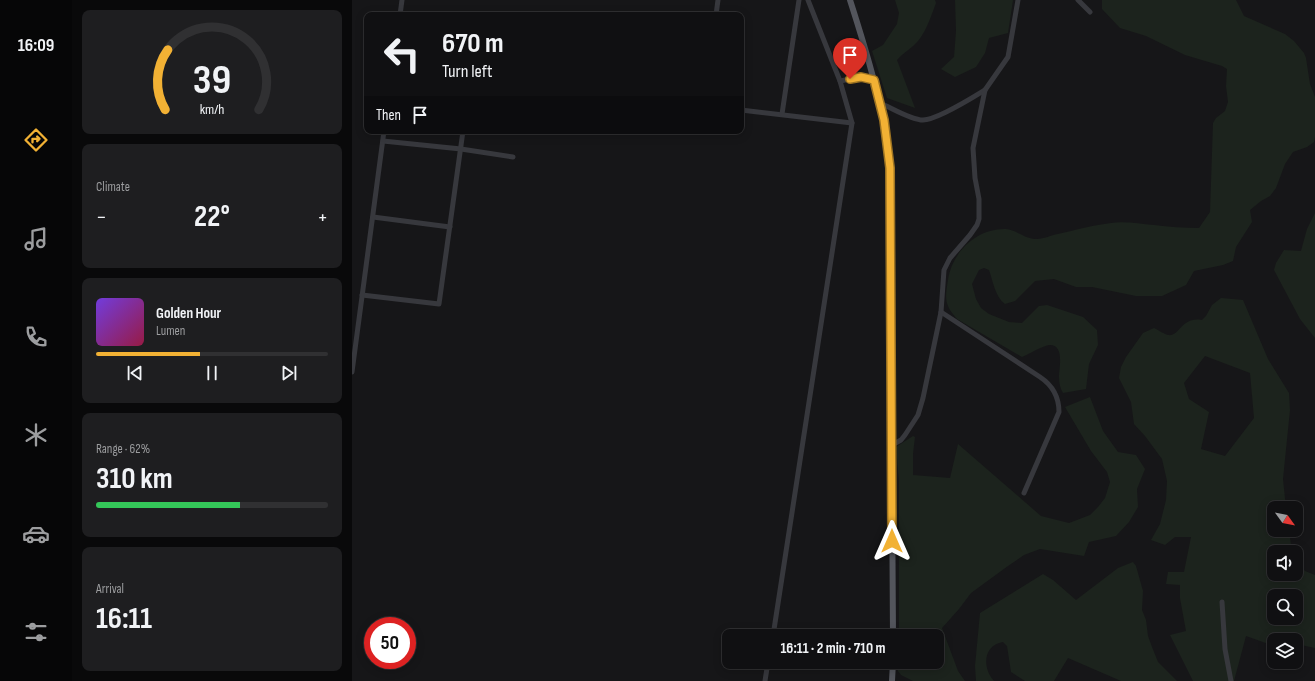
<!DOCTYPE html>
<meta charset="utf-8">
<style>
:root{--surface:#101012;--page:#1e1e20;--text:#f1f3f6;--muted:#9c9d9f;--line:#303032;--accent:#f2b134}
body{margin:0;font-family:"Sofia Sans Condensed",sans-serif;background:var(--page);color:var(--text);height:100vh;display:flex;flex-direction:column;font-size:15px;white-space:nowrap}
*{box-sizing:border-box;margin:0}
p{font-size:13px;color:var(--muted)}
.icon{flex:none;width:22px;height:22px;fill:none;stroke:currentColor;stroke-width:2;stroke-linecap:round;stroke-linejoin:round}
.map{position:relative;flex:1;overflow:hidden}
.details{display:flex;flex-direction:column;gap:10px;padding:10px;background:#09090a;width:280px}
.details>*{flex:none}
.top-card{position:absolute;left:12px;top:12px;width:380px;height:122px;border-radius:8px;box-shadow:0 2px 10px #0003,0 0 0 1px var(--line);background:#101012;color:var(--text);overflow:hidden}
.needle{width:26px;rotate:123deg}
.tools{position:absolute;left:915px;top:501px;display:grid;gap:8px}
.tools a{display:grid;place-items:center;width:36px;height:36px;border-radius:8px;background:var(--surface);box-shadow:0 2px 10px #0003,0 0 0 1px var(--line);font-size:20px}
.speed{position:absolute;left:12px;top:617px;display:flex;gap:8px;font-size:20px;font-weight:700;text-align:center}
.speed>*{display:grid;place-content:center;width:52px;height:52px;border-radius:50%;background:var(--surface);box-shadow:0 2px 10px #0003,0 0 0 1px var(--line);line-height:1}
.speed .limit{border:6px solid #d22;background:#fff;color:#111}
.pin{position:absolute;display:grid;place-items:center;width:34px;height:34px;color:#fff;margin:-41px -17px;border-radius:50% 50% 50% 0;rotate:-45deg;box-shadow:0 0 4px #0007}
.pin .icon{rotate:45deg}
.me{position:absolute;width:44px;margin:-22px;rotate:0deg;stroke-linejoin:round;filter:drop-shadow(0 0 3px #0008)}
.turn{display:flex;align-items:center;gap:14px;height:84px;padding:0 12px;font-size:18px}
.turn .icon{width:52px;height:52px;stroke-width:2.5}
.turn b{display:block;font-size:28px;line-height:34px}
.then{display:flex;align-items:center;height:38px;padding:0 12px;background:#0003;gap:8px;font-size:15px}
.big{font-size:30px;font-weight:700;line-height:1.1}
.details .tile{flex:1;display:flex;flex-direction:column;justify-content:center;gap:6px;min-width:0;padding:0 14px;border-radius:8px;background:var(--page)}
.details .dial{align-items:center;gap:0}
.dial svg{height:104px;overflow:visible;fill:none;stroke:var(--line);stroke-width:7;stroke-linecap:round;text-anchor:middle}
.dial text{fill:var(--text);stroke:none}
.song{display:flex;align-items:center;gap:12px}
.cover{width:48px;height:48px;border-radius:6px;background:linear-gradient(135deg,hsl(260 70% 55%),hsl(340 70% 35%))}
.played{height:4px;border-radius:2px;background:linear-gradient(90deg,var(--accent) 45%,var(--line) 45%)}
.keys{display:flex;justify-content:space-around;direction:ltr}
.heat{display:flex;justify-content:space-between;align-items:center;font-size:22px;direction:ltr}
.charge{height:6px;border-radius:3px;background:linear-gradient(90deg,#34c759 62%,var(--line) 0)}
.trip{position:absolute;left:370px;top:629px;width:222px;height:40px;border-radius:8px;background:var(--surface);box-shadow:0 2px 10px #0003,0 0 0 1px var(--line);font-weight:700;line-height:40px;text-align:center}
main{display:flex;flex:1;min-height:0}
.tabs{display:flex;flex-direction:column;width:72px;justify-content:space-around;align-items:center;background:#060607;color:var(--muted)}
.tabs .icon{width:28px;height:28px}
.tabs .current{color:var(--accent)}
.tabs b{font-size:18px;color:var(--text)}
.map>svg:first-child{display:block}
.green{fill:#1c231d;fill-rule:evenodd}
.lines{fill:none;stroke-linecap:round;stroke-linejoin:round}
.minor{stroke:#37383d;stroke-width:5}
.major{stroke:#53555c;stroke-width:6}
.route-casing{stroke:#9d7322;stroke-width:10}
.route{stroke:#f2b134;stroke-width:7}
</style>
<main>
<nav class="tabs">
<b>16:09</b>
<svg class="icon current" aria-label="directions" viewBox="0 0 24 24"><path d="M12 3l9 9-9 9-9-9zM9 14v-3h6M13 9l2 2-2 2"/></svg>
<svg class="icon" aria-label="music" viewBox="0 0 24 24"><path d="M9 18V5l10-2v13"/><circle cx="6" cy="18" r="3"/><circle cx="16" cy="16" r="3"/></svg>
<svg class="icon" aria-label="phone" viewBox="0 0 24 24"><path d="M5 4h4l2 5-3 2q2 4 5 5l2-3 5 2v4C11 20 4 13 5 4z"/></svg>
<svg class="icon" aria-label="climate" viewBox="0 0 24 24"><path d="M12 3v18M4 7l16 10M4 17L20 7"/></svg>
<svg class="icon" aria-label="car" viewBox="0 0 24 24"><path d="M5 17H2v-5l4-1 3-4h7l3 4 3 1v5h-3M9 17h6M6 11h13"/><circle cx="7" cy="17" r="2"/><circle cx="17" cy="17" r="2"/></svg>
<svg class="icon" aria-label="filters" viewBox="0 0 24 24"><path d="M4 7h16M4 17h16"/><circle cx="9" cy="7" r="2"/><circle cx="15" cy="17" r="2"/></svg>
</nav>
<section class="details">
<div class="tile dial"><svg viewBox="0 0 100 80">
<path d="M14 69A42 42 0 1 1 86 69"/>
<path d="M14 69A42 42 0 0 1 16 23" stroke="#f2b134"/>
<text x="50" y="56" font-size="32" font-weight="700">39</text>
<text x="50" y="72" font-size="11">km/h</text>
</svg></div>
<div class="tile"><p>Climate</p>
<div class="heat"><a>−</a><b class="big">22°</b><a>+</a></div>
</div>
<div class="tile">
<div class="song"><i class="cover"></i><div><b>Golden Hour</b><p>Lumen</p></div></div>
<div class="played"></div>
<div class="keys"><svg class="icon" aria-label="previous" viewBox="0 0 24 24"><path d="M18 5L8 12l10 7zM5 5v14"/></svg><svg class="icon" aria-label="pause" viewBox="0 0 24 24"><path d="M8 5v14M16 5v14"/></svg><svg class="icon" aria-label="next" viewBox="0 0 24 24"><path d="M6 5l10 7-10 7zM19 5v14"/></svg></div>
</div>
<div class="tile"><p>Range · 62%</p><b class="big">310 km</b><div class="charge"></div></div>
<div class="tile"><p>Arrival</p><b class="big">16:11</b></div>
</section>
<div class="map">
<svg width="963" height="681" viewBox="0 0 963 681">
<rect width="100%" height="100%" fill="#161618"/>
<g class="green">
<path d="M543 0H583L584 3C579 16 575 30 566 41 560 48 551 53 545 60L563 108 535 98 520 51 531 45 545 24 547 13Z"/>
<polygon points="603,0 661,0 656,33 637,38 633,53 624,67 603,77 589,69 602,57 604,31"/>
<path d="M750 0H884L892 16 933 34 942 41 952 53 954 58 958 84 963 97V137L962 142 955 147 941 152 933 164 924 188 918 196 909 201 898 210 900 222 884 247 881 261 871 265 842 271 834 285 810 296H784L740 287H724L702 279 683 281 663 301 653 304C643 297 641 281 637 270L632 268 627 270 620 284 624 299 629 308 637 314 657 322 670 323 687 306 695 305 731 317 745 330 746 345 737 364 734 389 711 393C708 388 707 383 707 377 707 368 713 344 697 345 690 346 677 354 670 357L605 319C592 304 593 299 596 280 600 252 625 228 654 229 665 230 674 240 685 239 692 239 699 235 706 234 723 230 742 225 759 223 773 221 788 224 802 225 817 227 832 228 847 228L858 212 861 123 864 118 873 111 876 102 874 86 875 69 870 66 833 55 794 36 768 28 750 9Z"/>
<polygon points="963,213 963,338 948,319 922,270 924,263 932,250 949,251 955,229"/>
<path d="M869 298 891 300 916 359 937 393 938 410 931 479 934 508H922V530H937L940 552H922V574H944V559L953 571 963 575V648L944 644V640H922V646L894 636 882 681H841L818 635 834 631 828 598V585L814 584 816 572H832L839 537H823L813 545 799 540 808 524 814 500 815 481 810 459 793 436 782 424 779 402 767 378 769 367 774 357 791 333 802 328C806 330 812 334 816 335 828 337 829 316 850 320L854 316 860 305ZM853 356 898 373 902 418 873 456 849 449 857 412 837 399 832 383ZM922 596H944V618H922Z"/>
<polygon points="738,397 751,431 766,452 784,455 793,469 785,489 786,507 777,522 764,536 737,542 732,556 688,549 672,555 656,566 619,593 607,609 590,628 606,671 613,681 561,681 549,675 546,671 546,662 585,662 585,636 547,636 547,482 544,447 561,436 563,437 561,454 561,475 598,478 606,444 689,516 717,523 738,515 746,507 753,498 758,482 755,472 739,451 713,407"/>
<path d="M781 562 784 566 791 591 790 610 794 620 796 636 800 647 806 662 825 681H769L716 658 702 681H673L659 672 655 646 651 642C631 645 630 668 642 681H624L623 666 628 613 691 574 701 580 724 600 766 568Z"/>
</g>
<g class="lines">
<g class="minor">
<polyline points="726,0 738,12"/>
<polyline points="48,15 50,0"/>
<polyline points="364,15 366,0"/>
<polyline points="488,81 509,77 522,80"/>
<path d="M528 103C540 108 559 120 571 120 585 120 620 98 633 90"/>
<polyline points="389,110 500,123"/>
<polyline points="430,114 447,0"/>
<polyline points="31,141 109,149 161,157"/>
<polyline points="21,217 98,227"/>
<polyline points="10,295 87,304 111,131"/>
<path d="M589 312 688 377C700 385 707 397 707 412L672 493"/>
<polyline points="0,372 32,131"/>
<polyline points="540,445 549,440 553,435 566,415 571,398 589,312 592,270 598,258 618,235 625,225 627,219 627,199 623,178 621,148 633,90 656,57 666,0"/>
<polyline points="870,602 873,649 879,681"/>
<polyline points="421,636 500,123 488,81 456,0"/>
<polyline points="413,681 416,662"/>
</g>
<g class="major">
<path d="M498 0C516 56 532 109 538 168L541 636"/>
<polyline points="540,681 541,662"/>
</g>
</g>
<g class="lines">
<g class="route-casing">
<polyline id="route" points="498,79 509,77 522,80 532,120 538,168 540,541"/>
</g>
<use href="#route" class="route"/>
</g>
</svg>
<div class="tools">
<a><svg class="needle" viewBox="-14 -14 28 28"><path d="M0-13l5 13h-10z" fill="#e53935"/><path d="M0 13l5-13h-10z" fill="#9c9d9f"/></svg></a>
<a><svg class="icon" aria-label="sound" viewBox="0 0 24 24"><path d="M4 9h4l5-4v14l-5-4H4zM17 9q2 3 0 6"/></svg></a>
<a><svg class="icon" aria-label="search" viewBox="0 0 24 24"><circle cx="10" cy="10" r="6"/><path d="M15 15l6 6"/></svg></a>
<a><svg class="icon" aria-label="layers" viewBox="0 0 24 24"><path d="M12 4l9 5-9 5-9-5zM3 14l9 5 9-5"/></svg></a>
</div>
<div class="speed"><div class="limit">50</div></div>
<div class="pin" style="left:498px;top:79px;background:#d93025"><svg class="icon" aria-label="arrive" viewBox="0 0 24 24"><path d="M6 21V4h12l-3 4 3 4H6"/></svg></div>
<svg class="me" style="left:540px;top:541px" viewBox="-20 -20 40 40"><path d="M0-17L14 15 0 8-14 15z" fill="#f2b134" stroke="#fff" stroke-width="4"/></svg>
<div class="trip">16:11 · 2 min · 710 m</div>
<div class="top-card">
<div class="turn"><svg class="icon" aria-label="left" viewBox="0 0 24 24"><path d="M17 20v-9H6M10 6l-5 5 5 5"/></svg><div><b>670 m</b>Turn left</div></div>
<div class="then">Then<svg class="icon" aria-label="arrive" viewBox="0 0 24 24"><path d="M6 21V4h12l-3 4 3 4H6"/></svg></div>
</div>
</div>
</main>
